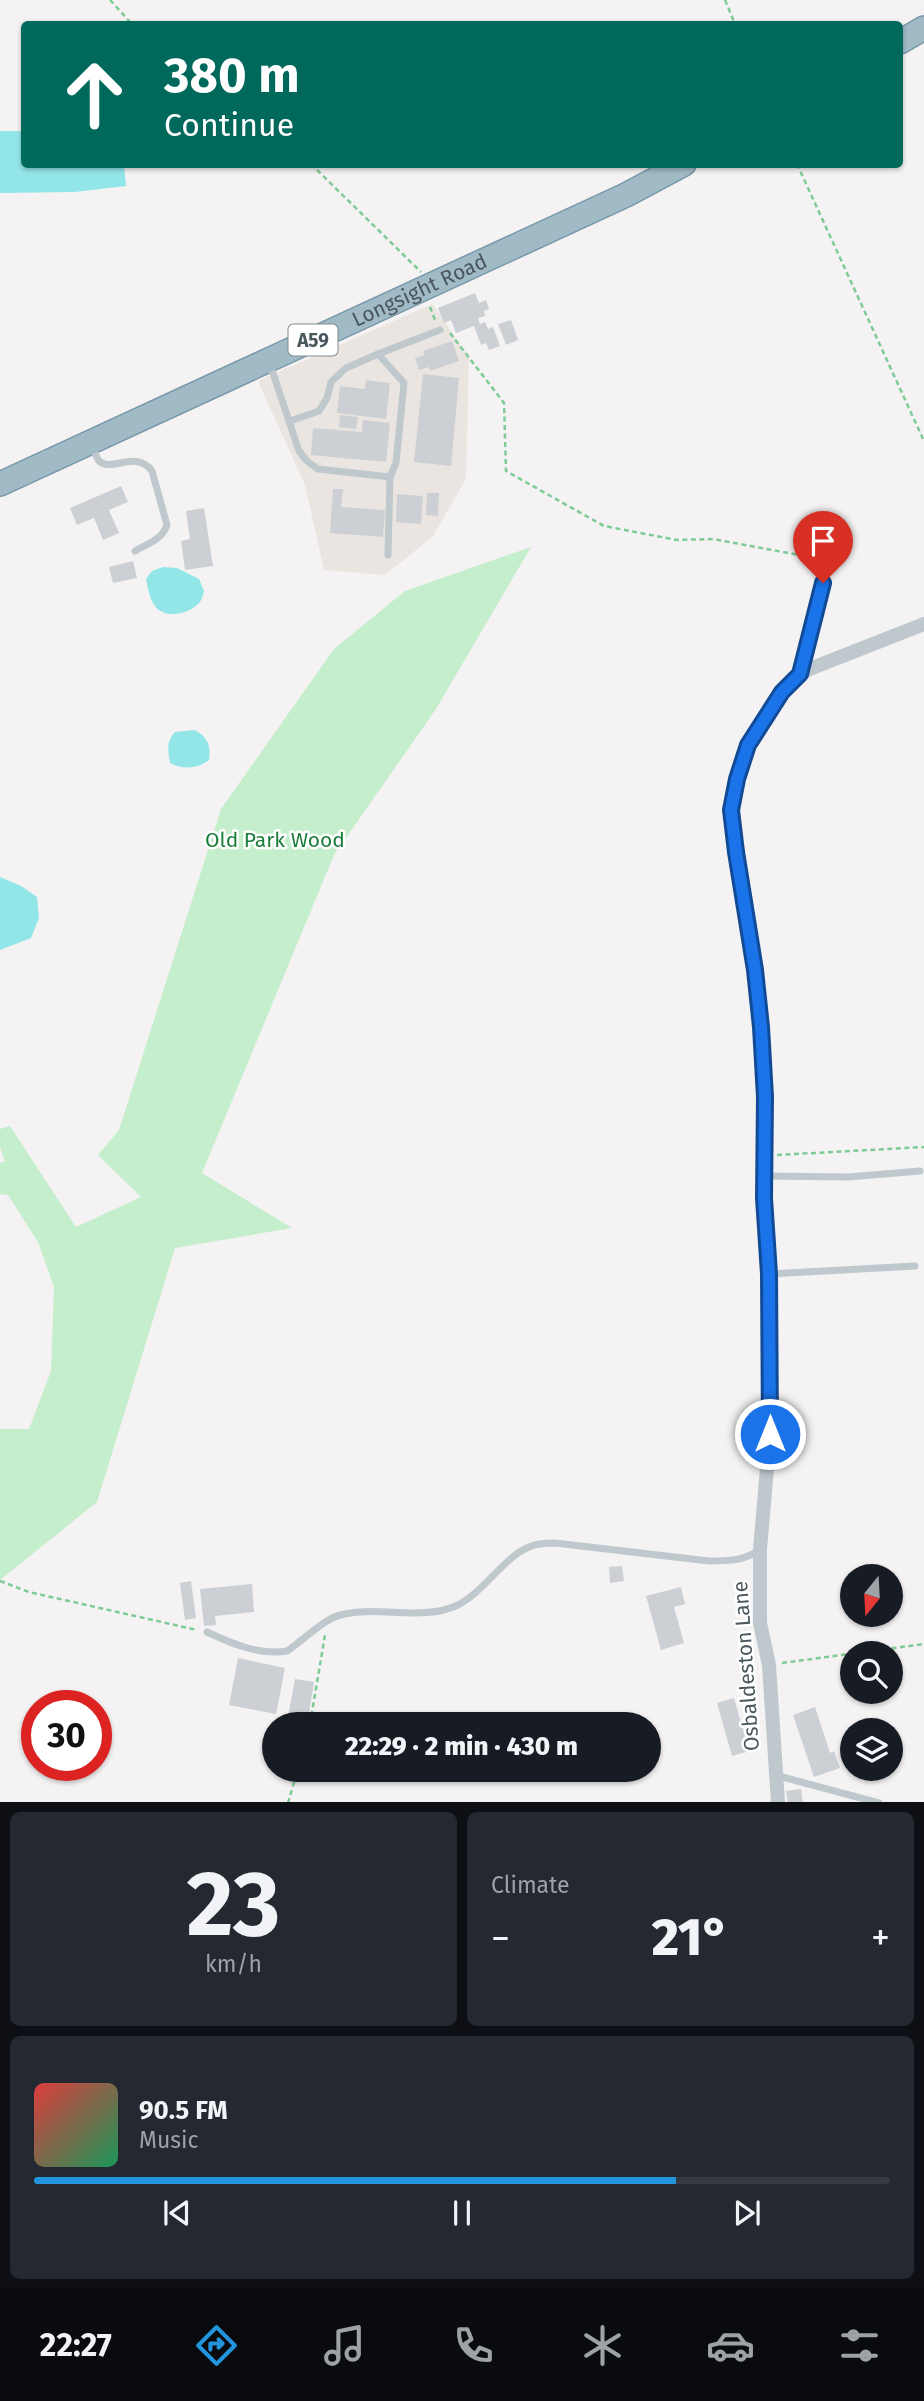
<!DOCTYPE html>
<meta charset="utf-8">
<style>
:root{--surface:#171b24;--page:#242831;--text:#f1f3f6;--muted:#9ea1a6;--line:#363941;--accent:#2395dd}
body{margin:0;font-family:"Fira Sans",sans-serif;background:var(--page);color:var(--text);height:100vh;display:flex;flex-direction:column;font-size:26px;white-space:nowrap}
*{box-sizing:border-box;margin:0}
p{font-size:23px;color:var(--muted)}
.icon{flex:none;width:38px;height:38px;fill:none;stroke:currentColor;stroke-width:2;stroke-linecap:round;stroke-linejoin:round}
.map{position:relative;height:1802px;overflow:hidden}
.drawer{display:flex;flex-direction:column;gap:10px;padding:10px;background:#0d0f14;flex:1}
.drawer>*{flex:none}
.banner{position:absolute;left:21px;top:21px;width:882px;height:147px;border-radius:7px;box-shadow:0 2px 5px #0004;background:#00695c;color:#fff;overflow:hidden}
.needle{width:46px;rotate:198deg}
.controls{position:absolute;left:840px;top:1564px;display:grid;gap:14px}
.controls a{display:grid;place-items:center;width:63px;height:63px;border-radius:50%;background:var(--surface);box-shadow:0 2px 5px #0004;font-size:35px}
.speed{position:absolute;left:21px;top:1690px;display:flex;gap:14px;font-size:35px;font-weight:700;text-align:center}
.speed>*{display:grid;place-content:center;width:91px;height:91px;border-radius:50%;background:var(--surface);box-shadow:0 2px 5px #0004;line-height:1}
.speed .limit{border:10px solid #d22;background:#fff;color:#111}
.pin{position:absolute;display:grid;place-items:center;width:60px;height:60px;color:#fff;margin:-72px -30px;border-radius:50% 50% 50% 0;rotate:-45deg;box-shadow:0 0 7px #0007}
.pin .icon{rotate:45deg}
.me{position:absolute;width:77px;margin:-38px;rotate:0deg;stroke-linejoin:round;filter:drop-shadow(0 0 5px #0008)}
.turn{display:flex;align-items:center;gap:24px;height:147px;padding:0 28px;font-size:32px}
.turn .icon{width:91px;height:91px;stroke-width:2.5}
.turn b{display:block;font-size:49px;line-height:60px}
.big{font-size:52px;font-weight:800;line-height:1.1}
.drawer .widget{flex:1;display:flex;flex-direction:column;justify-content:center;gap:10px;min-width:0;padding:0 24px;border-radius:10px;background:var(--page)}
.drawer .dial{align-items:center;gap:0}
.dial b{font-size:91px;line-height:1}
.song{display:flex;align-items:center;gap:21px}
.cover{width:84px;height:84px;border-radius:10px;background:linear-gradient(135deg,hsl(0 70% 55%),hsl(150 70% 35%))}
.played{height:7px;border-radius:4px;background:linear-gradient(90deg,var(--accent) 75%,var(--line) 75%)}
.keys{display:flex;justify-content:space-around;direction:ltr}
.heat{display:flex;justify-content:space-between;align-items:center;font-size:38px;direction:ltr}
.drawer .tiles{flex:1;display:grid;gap:10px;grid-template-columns:1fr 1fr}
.widget:last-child{grid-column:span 2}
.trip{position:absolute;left:262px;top:1712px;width:399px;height:70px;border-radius:35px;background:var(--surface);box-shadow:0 2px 5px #0004;font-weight:800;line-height:70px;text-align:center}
.menu{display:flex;height:112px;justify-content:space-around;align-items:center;background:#090b0e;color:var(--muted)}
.menu .icon{width:49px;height:49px}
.menu .selected{color:var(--accent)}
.menu b{font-size:32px;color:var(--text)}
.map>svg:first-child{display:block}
.commercial{fill:#eae5e0}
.green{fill:#c4eecc}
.water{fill:#93e6e8}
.building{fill:#ccd0d4}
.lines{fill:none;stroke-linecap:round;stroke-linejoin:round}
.trunk-casing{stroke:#7798a9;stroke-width:26}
.path{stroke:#7dcb96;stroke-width:2.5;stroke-dasharray:5 3.5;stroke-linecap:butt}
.service{stroke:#bec8cd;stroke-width:7}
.minor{stroke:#bec8cd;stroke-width:14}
.trunk{stroke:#a0bac6;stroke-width:23}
.route-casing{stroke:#114b97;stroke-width:18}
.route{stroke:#1a73e8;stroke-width:12}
.labels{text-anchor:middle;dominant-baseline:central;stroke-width:5;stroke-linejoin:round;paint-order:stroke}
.shield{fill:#fff;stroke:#808a8e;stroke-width:2}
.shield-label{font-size:19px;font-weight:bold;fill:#4a585e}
.street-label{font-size:21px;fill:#4a585e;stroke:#fff}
.park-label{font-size:21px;fill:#1d7e3c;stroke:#fff}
</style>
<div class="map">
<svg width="924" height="1803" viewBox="0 0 924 1803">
<rect width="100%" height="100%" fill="#f4f2f2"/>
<polygon class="commercial" points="432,304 469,357 466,479 433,536 385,575 324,570 305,485 258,381"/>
<polygon class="green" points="531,547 436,709 334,855 202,1173 292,1228 175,1248 97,1502 0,1580 0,1429 29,1429 51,1371 54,1287 38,1242 8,1195 0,1194 0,1163 5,1161 0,1147 0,1129 10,1126 76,1227 141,1197 98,1155 119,1130 221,809 334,649 405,591"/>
<g class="water">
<polygon points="0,131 24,131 24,164 124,165 126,186 75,192 0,193"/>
<path d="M163 567 177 568 199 579 204 591C203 595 202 599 200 602 190 614 165 620 155 606 149 598 148 588 146 579L152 571Z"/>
<path d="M195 730C208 738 211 745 209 760 197 769 183 770 170 763 168 750 166 742 175 732Z"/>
<polygon points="0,877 21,886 37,897 39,918 31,938 0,950"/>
</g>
<g class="building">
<polygon points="475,293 479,303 486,300 489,309 484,311 485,316 478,318 480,324 485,322 488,329 493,327 500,346 489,350 486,343 481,345 474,326 456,333 451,320 444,323 438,308"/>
<polygon points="511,320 518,340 506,345 498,324"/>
<polygon points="452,341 459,361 430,371 429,367 419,370 415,358 425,355 423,351"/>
<polygon points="423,374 459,378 451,466 414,462"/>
<polygon points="366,380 390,383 386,419 337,413 340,386 365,389"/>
<polygon points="340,415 358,417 356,429 339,427"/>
<polygon points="363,420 390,423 386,462 311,455 313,428 362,432"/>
<polygon points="121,486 128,502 109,510 119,533 103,540 94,518 77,525 70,508"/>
<polygon points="333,489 343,489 341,507 385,510 383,537 330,533"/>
<polygon points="427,493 439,493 438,516 426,515"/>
<polygon points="397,494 423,496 421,524 396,522"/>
<polygon points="204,508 213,566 185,570 181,541 190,539 186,511"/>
<polygon points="133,561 137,578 113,583 109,567"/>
<polygon points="622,1566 624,1581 610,1583 609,1567"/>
<polygon points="191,1581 196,1618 185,1620 180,1583"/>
<polygon points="252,1584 254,1612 215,1616 216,1625 204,1626 200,1589"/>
<polygon points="681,1587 685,1604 674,1607 684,1643 661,1650 646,1596"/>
<polygon points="238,1658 285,1668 276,1714 229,1705"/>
<polygon points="295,1679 314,1682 308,1720 288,1716"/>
<polygon points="734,1698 749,1751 732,1756 717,1703"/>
<polygon points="815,1707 830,1753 834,1751 840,1768 814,1777 793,1715"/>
<polygon points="801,1789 803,1803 788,1803 786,1791"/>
</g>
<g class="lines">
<g class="trunk-casing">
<g id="trunk">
<polyline points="900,42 924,28"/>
<path id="s1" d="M0 484 626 195 684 164"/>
</g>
</g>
<g class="path">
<polyline points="110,0 132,24"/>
<polyline points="725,0 735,24"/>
<polyline points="311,164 421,272"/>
<polyline points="797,164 924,441"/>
<polyline points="430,307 435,320"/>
<polyline points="450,333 504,403 506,471 604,526 677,540 713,539 810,557 818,574"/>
<polyline points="777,1155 924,1147"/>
<polyline points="0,1581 29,1592 197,1630"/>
<polyline points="782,1663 924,1644"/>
<polyline points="310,1724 325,1635"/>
<polyline points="288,1803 298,1769"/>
</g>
<g class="service">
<polyline points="378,354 440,330"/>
<polyline points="270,364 299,451 307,461 318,469 390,477 396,463 404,383 378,354 346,368 331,382 327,398 319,411 290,421"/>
<path d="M92 445C94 450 96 457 99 461 111 473 136 449 152 471L167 525C162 540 147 544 135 551"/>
<polyline points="388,555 390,477"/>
<polyline points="800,673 823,583"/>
<polyline points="765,1176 848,1177 920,1171"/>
<polyline points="769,1274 915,1266"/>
<path d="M207 1632C230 1643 261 1656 287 1651 302 1641 324 1619 340 1615 378 1605 422 1622 458 1605 485 1591 504 1557 529 1547 537 1543 547 1543 555 1543L709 1561C728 1561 743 1561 760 1550"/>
<polyline points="775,1775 879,1803"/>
</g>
<polyline class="minor" points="778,1803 769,1665 760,1623 760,1549 770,1434 769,1274 764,1198 765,1097 755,970 736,852 731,810 737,779 748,745 782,692 800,674 812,668 924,624"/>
<use href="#trunk" class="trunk"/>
</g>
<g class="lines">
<g class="route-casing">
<polyline id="route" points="770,1434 769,1274 764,1198 765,1097 761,1027 755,970 736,852 731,810 737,779 748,745 782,692 800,674 823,583"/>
</g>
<use href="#route" class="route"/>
</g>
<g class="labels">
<rect class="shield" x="288.5" y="324.5" width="49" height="31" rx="5"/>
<g class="shield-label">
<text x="313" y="340">A59</text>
</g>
<g class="street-label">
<text stroke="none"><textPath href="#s1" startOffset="462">Longsight Road</textPath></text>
<text transform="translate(746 1666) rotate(-94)">Osbaldeston Lane</text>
</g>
<g class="park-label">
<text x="275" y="840">Old Park Wood</text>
</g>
</g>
</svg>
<div class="controls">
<a><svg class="needle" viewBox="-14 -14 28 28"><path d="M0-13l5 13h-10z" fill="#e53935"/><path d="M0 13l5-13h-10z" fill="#9ea1a6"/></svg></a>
<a><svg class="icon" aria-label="search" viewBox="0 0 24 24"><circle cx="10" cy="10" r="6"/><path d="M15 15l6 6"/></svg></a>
<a><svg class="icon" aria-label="layers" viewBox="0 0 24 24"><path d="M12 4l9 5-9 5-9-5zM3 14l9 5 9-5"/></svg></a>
</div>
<div class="speed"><div class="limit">30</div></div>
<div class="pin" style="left:823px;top:583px;background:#d93025"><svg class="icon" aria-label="arrive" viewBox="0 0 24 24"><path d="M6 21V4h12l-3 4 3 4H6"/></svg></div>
<svg class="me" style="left:770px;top:1434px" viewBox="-20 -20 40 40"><circle r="17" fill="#1a73e8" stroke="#fff" stroke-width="3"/><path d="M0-11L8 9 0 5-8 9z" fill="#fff"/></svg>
<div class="trip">22:29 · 2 min · 430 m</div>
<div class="banner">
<div class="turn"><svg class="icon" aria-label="ahead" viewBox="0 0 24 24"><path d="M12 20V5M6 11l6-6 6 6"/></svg><div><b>380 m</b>Continue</div></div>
</div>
</div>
<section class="drawer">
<div class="tiles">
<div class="widget dial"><b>23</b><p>km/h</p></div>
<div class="widget"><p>Climate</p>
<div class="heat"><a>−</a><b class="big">21°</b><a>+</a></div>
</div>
<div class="widget">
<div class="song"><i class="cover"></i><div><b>90.5 FM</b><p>Music</p></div></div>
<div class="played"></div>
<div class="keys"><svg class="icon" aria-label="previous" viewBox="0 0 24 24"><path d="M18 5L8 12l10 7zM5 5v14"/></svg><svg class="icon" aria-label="pause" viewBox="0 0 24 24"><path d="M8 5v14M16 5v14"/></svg><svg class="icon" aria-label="next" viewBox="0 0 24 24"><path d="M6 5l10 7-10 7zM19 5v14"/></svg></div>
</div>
</div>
</section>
<nav class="menu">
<b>22:27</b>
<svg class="icon selected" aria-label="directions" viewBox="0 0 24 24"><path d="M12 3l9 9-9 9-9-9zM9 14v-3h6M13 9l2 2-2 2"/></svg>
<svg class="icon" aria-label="music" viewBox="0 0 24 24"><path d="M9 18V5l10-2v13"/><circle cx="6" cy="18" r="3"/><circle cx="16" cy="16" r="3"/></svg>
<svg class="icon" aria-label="phone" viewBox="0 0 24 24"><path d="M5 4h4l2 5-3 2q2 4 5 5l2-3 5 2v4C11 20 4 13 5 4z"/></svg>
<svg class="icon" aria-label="climate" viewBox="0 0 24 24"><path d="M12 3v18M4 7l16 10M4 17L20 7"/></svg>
<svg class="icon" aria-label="car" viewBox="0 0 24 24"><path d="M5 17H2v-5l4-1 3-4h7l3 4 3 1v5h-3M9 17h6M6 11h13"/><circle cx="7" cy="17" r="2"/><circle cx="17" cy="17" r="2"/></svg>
<svg class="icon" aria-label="filters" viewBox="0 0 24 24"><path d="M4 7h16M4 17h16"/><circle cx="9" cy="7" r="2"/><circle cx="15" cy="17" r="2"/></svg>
</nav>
